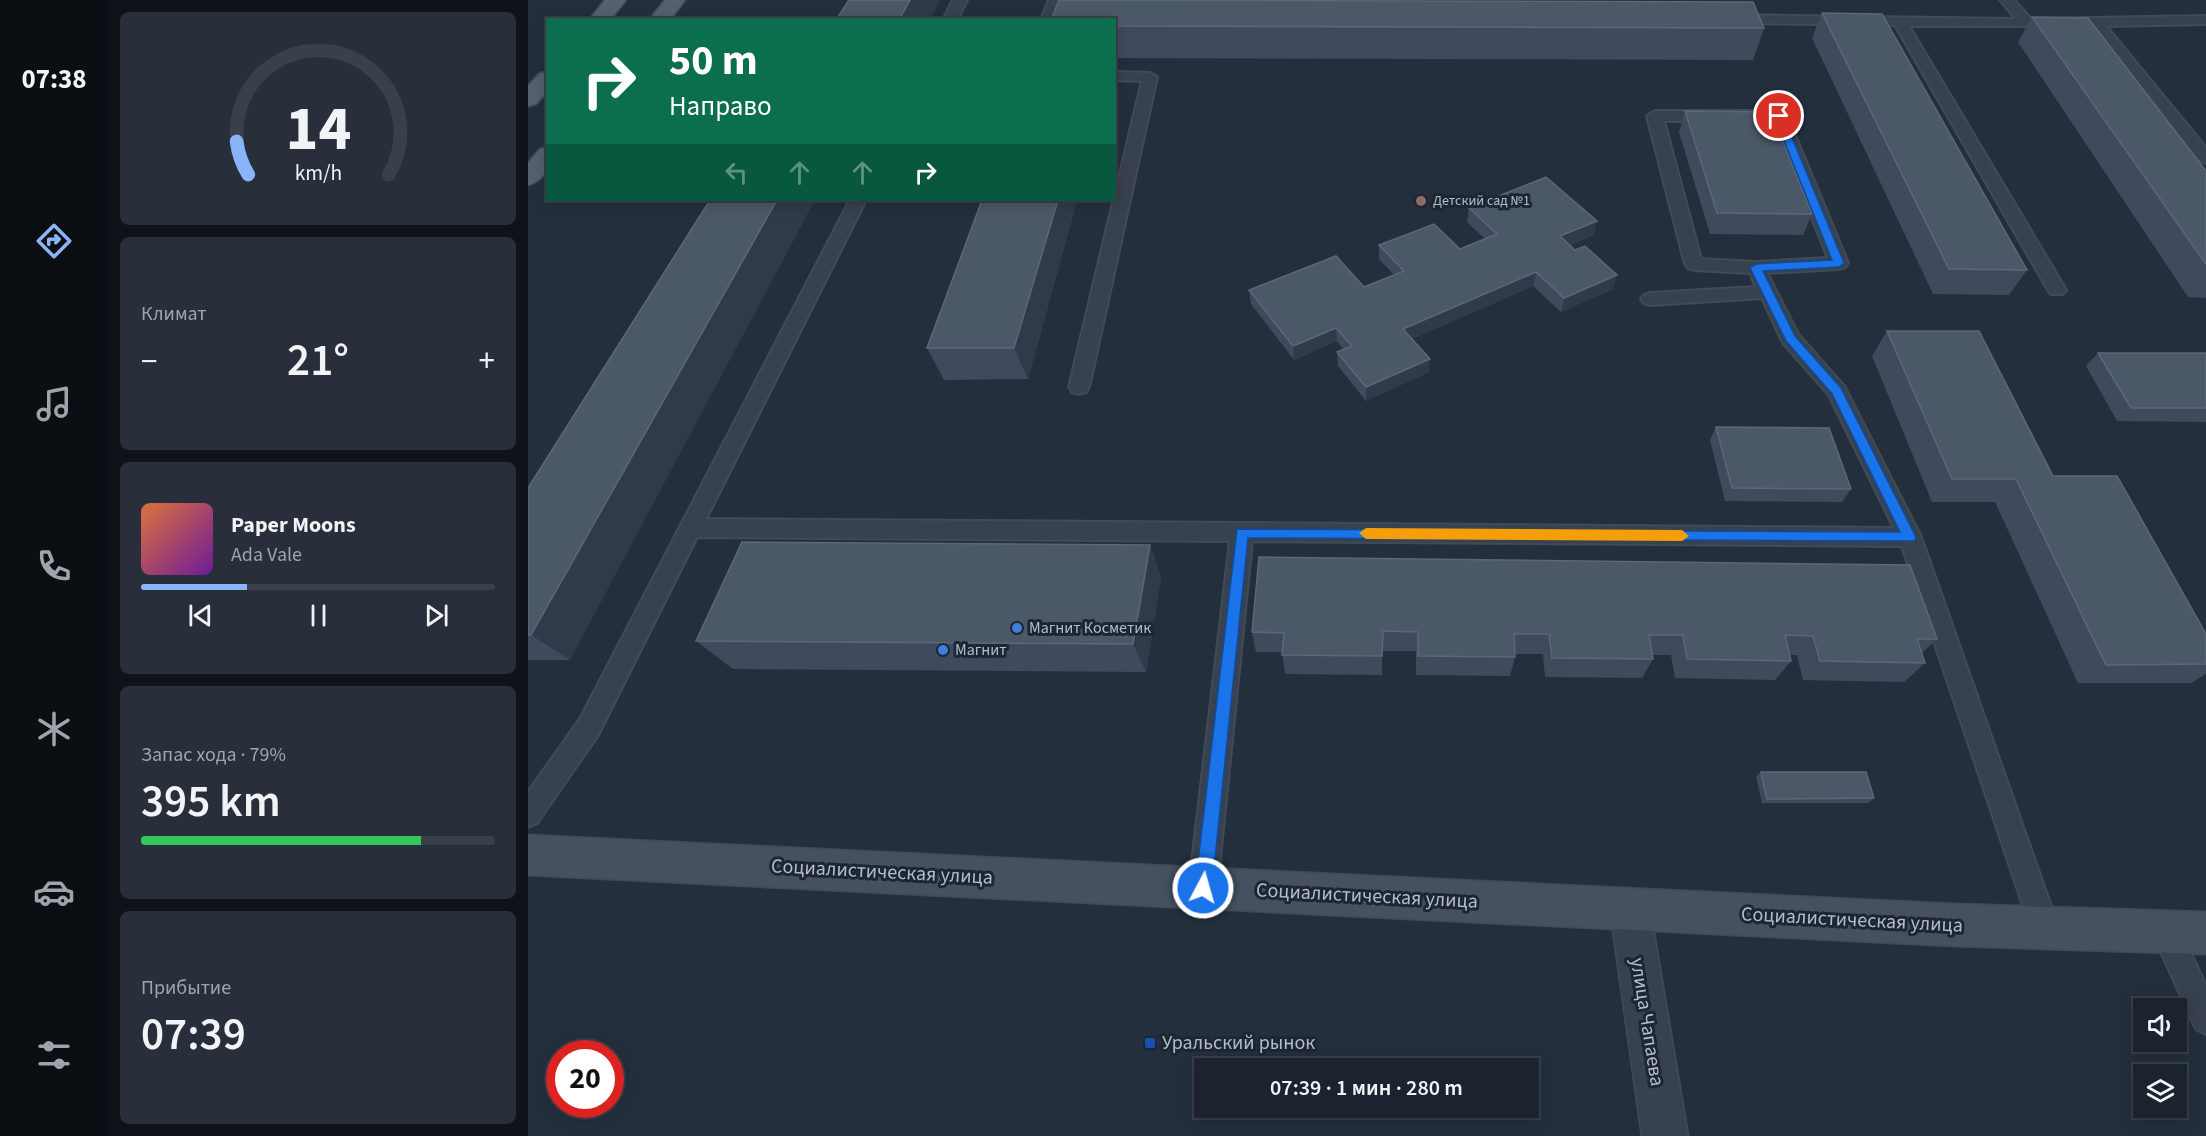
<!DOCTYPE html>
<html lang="ru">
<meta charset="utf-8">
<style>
:root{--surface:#1b232e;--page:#282f3a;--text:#f1f3f6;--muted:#a0a4aa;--line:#39404a;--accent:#8ab4f8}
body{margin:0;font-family:"Source Sans 3",sans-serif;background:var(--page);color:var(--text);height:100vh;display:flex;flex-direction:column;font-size:22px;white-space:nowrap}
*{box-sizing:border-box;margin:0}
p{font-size:20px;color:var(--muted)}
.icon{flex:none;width:33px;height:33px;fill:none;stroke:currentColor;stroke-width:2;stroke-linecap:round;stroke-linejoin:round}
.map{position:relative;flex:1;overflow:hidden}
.drawer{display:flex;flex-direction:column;gap:12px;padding:12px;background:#0f1319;width:420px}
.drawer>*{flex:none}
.hud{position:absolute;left:18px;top:18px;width:570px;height:183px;border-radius:0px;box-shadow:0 3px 15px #0003,0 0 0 2px var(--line);background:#0b6e4f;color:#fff;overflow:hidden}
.fabs{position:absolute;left:1605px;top:998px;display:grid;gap:12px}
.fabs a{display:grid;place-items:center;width:54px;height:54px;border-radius:0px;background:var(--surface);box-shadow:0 3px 15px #0003,0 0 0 2px var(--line);font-size:30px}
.speed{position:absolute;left:18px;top:1040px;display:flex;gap:12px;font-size:30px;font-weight:700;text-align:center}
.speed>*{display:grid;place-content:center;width:78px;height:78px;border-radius:50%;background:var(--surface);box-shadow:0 3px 15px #0003,0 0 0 2px var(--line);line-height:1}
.speed .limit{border:9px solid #d22;background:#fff;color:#111}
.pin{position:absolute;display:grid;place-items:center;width:51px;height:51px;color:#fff;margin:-26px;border:3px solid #fff;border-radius:50%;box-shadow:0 2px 6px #0007}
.me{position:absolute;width:66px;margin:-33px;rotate:6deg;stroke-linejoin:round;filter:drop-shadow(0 0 4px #0008)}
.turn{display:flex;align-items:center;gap:21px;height:126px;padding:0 24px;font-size:27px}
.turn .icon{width:78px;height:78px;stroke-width:2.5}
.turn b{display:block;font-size:42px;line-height:51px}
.lanes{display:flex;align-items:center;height:57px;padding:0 24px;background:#0003;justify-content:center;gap:30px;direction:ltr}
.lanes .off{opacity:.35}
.big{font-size:45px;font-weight:600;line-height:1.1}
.drawer .tile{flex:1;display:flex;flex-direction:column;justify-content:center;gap:9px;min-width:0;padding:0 21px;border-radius:9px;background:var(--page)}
.drawer .dial{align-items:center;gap:0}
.dial svg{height:156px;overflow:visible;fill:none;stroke:var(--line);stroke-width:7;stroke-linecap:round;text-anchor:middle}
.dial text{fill:var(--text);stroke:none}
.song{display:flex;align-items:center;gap:18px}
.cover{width:72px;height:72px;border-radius:9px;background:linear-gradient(135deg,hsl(20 70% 55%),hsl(280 70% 35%))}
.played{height:6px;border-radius:3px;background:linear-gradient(90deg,var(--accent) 30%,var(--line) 30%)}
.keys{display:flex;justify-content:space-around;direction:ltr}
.heat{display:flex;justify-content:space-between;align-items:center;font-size:33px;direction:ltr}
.charge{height:9px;border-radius:4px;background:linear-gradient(90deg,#34c759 79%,var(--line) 0)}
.trip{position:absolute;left:666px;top:1058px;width:345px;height:60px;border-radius:0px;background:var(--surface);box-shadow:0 3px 15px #0003,0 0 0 2px var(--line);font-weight:600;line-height:60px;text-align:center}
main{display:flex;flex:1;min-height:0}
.tabs{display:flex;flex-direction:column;width:108px;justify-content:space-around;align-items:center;background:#0b0e12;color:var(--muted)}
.tabs .icon{width:42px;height:42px}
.tabs .on{color:var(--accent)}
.tabs b{font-size:27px;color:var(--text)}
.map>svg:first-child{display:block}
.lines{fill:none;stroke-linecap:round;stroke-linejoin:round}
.service-casing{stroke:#414a57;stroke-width:4}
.minor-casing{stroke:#414a57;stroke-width:3}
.secondary-casing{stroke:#414a57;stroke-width:3}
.primary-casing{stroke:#414a57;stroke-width:3}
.service{fill:#38414e;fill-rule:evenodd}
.minor{fill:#38414e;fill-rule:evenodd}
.secondary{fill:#465061;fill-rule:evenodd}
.primary{fill:#56606e;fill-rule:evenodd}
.wall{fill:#3f4b5c}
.shaded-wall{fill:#2f3b4b}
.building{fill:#4b5868;stroke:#5c6777;stroke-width:1.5}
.route{fill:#1a73e8;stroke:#114b97;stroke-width:1.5}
.slow{fill:#f59e0b}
.education-dot{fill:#8d6e63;stroke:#1d2633;stroke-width:2}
.shop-dot{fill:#3f7fe0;stroke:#1d2633;stroke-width:2}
.transit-dot{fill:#1a4fb4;stroke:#1d2633;stroke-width:2}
.labels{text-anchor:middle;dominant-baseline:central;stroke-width:6;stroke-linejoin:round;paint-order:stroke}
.far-poi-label{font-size:14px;fill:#b4bcc9;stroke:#1d2633;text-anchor:start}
.poi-label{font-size:16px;fill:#b4bcc9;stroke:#1d2633;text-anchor:start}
.near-street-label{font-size:20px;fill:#b4bcc9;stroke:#1d2633}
.near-poi-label{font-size:20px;fill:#b4bcc9;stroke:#1d2633;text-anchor:start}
</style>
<main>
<nav class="tabs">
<b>07:38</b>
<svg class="icon on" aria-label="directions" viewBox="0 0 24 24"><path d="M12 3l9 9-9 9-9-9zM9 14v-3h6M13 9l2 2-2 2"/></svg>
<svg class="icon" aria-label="music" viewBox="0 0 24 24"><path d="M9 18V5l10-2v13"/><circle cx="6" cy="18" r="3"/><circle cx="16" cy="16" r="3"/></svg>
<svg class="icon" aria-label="phone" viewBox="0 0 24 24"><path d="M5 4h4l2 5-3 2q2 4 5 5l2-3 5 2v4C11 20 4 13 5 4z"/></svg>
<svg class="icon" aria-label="climate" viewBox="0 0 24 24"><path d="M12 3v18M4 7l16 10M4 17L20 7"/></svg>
<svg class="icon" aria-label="car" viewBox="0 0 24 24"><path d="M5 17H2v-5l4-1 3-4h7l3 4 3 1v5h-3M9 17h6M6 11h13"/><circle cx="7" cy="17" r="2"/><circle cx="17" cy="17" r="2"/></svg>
<svg class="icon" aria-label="filters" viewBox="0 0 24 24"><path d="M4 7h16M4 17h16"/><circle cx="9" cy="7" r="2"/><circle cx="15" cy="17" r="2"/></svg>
</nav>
<section class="drawer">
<div class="tile dial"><svg viewBox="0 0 100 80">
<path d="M14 69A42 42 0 1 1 86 69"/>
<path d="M14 69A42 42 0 0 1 8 52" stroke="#8ab4f8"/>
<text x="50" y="56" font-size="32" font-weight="700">14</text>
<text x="50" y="72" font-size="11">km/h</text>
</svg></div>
<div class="tile"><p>Климат</p>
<div class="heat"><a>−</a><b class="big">21°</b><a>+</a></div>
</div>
<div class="tile">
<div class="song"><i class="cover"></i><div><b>Paper Moons</b><p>Ada Vale</p></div></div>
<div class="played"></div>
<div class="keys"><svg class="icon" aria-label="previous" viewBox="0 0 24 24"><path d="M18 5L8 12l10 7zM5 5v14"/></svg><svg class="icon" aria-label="pause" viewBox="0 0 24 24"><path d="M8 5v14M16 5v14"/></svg><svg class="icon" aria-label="next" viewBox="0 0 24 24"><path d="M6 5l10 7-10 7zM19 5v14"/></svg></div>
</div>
<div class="tile"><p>Запас хода · 79%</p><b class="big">395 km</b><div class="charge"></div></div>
<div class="tile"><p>Прибытие</p><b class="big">07:39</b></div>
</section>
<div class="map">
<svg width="1678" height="1136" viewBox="0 0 1678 1136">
<rect width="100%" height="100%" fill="#242f3e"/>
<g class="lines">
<g class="service-casing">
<g id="service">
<polygon points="425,0 439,0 429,20 415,20"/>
<polygon points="521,0 535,0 527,20 513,20"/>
<polygon points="1472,0 1486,0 1503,19 1678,16 1678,24 1578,26 1678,148 1678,163 1672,161 1563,26 1381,26 1538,290 1535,294 1523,294 1520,290 1367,25 1203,23 1196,19 1203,15 1488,19"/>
<polygon points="586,72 622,73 629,77 561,387 558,392 551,394 544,392 541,387 614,81 586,80"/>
<path d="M1127 111H1251L1259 116 1320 263 1317 267 1311 269 1239 273 1270 334 1316 386 1393 537 1531 929 1527 939 1517 943 1507 939 1503 929 1374 546 724 541 689 888 685 898 675 902 665 898 661 888 702 541 169 537 70 735 9 823 0 827V792L52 719 322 200H338L178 519 1366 528 1301 395 1255 343 1234 298 1122 305 1116 303 1113 299 1116 295 1122 293 1228 287 1222 273 1166 270 1160 268 1157 264 1119 116ZM1136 121H1245L1300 258 1228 262 1173 259Z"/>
<polygon points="1638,918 1648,922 1678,986 1678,1034 1668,1029 1624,932 1628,922"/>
</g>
</g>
<g class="minor-casing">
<polygon id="minor" points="1102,889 1116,895 1122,909 1160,1136 1114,1136 1082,909 1088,895"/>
</g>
<g class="secondary-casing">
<polygon id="secondary" points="0,835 1427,904 1678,912 1678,954 1427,946 0,875"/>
</g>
<g class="primary-casing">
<g id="primary">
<polygon points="77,0 98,0 82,20 61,20"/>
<polygon points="137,0 157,0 142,20 121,20"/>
<polygon points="20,72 20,91 8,104 0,106 0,86 12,73"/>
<path d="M20 147C20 164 20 180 0 185V163L12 149Z"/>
</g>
</g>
<use href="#service" class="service"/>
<use href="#minor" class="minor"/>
<use href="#secondary" class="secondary"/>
<use href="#primary" class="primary"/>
</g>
<g class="wall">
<polygon points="1294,13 1499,270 1481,295 1405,294 1284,38"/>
<polygon points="1504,17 1678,171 1678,298 1660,297 1490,42"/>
<polygon points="586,20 1236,28 1225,60 586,58"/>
<polygon points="1157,111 1284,214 1275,235 1182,234 1151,132"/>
<polygon points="454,200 549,200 500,379 416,380 399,348"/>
<polygon points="941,208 1066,235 1042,245 1085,289 1033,312 1005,286 884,339 901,372 838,401 810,366 809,352 816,350 809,341 766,360 723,304 721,290 836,287 866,275 851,259 851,245 932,249 957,239 939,222"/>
<polygon points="1359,331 1525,476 1678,634 1678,674 1663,683 1550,683 1467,502 1404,502 1344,356"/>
<polygon points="1570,353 1678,353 1678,422 1589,421 1558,366"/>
<polygon points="1188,427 1323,489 1314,502 1197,501 1182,440"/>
<polygon points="0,488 42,660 0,660"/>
<polygon points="622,545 633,577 618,672 205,669 168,641"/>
<polygon points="731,557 1409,639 1394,653 1397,663 1376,682 1275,680 1269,655 1262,655 1263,661 1247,680 1147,678 1143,655 1124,655 1125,659 1114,678 1017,677 1015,654 987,654 987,657 982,676 888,675 888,651 854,651 854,675 757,674 754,652 728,652 724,632"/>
<polygon points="1233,772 1346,798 1340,803 1234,803 1228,777"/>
</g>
<g class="shaded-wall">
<polygon points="382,0 412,0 402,20 371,20"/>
<polygon points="249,200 287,200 42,660 3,635"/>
<polygon points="530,200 549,200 500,379 486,348"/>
<polygon points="1069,221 1066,235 1029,251 1032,236"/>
<polygon points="1008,272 1005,286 874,343 875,329"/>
<polygon points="1089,275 1085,289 1033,312 1036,298"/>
<polygon points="808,328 809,341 766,360 765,346"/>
<polygon points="902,359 901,372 838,401 838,387"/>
<polygon points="622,545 633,577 618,672 605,644"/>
</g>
<g class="building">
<polygon points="321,0 382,0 371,20 308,20"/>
<polygon points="531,0 1225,2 1236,28 586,26 586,20 523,20"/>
<polygon points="1294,13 1354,14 1499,270 1421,269"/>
<polygon points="1504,17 1560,18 1678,171 1678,264"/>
<polygon points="1157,111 1243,112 1284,214 1189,213"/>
<polygon points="1018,177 1069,221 1032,236 1047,250 1057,246 1089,275 1036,298 1008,272 875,329 902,359 838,387 809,352 824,346 808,328 765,346 721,290 808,256 836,287 876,271 851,245 906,224 932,249 969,234 941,208"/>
<polygon points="182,200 249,200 3,635 0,635 0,488"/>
<polygon points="454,200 530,200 486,348 399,348"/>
<polygon points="1359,331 1451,331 1525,476 1589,476 1678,634 1678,664 1578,665 1488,479 1424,479"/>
<polygon points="1570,353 1678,353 1678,408 1603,408"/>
<polygon points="1188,427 1301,428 1323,489 1204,488"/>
<polygon points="214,542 622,545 605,644 168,641"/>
<polygon points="731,557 1382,565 1409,639 1389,639 1397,663 1292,661 1285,636 1257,635 1263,661 1159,659 1155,635 1121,635 1125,659 1024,658 1021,634 986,634 987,657 890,656 890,632 855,631 854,656 754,655 756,633 724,632"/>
<polygon points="1233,772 1338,772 1346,798 1239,799"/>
</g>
<polygon class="route" points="1251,113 1255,116 1316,263 1311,267 1235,271 1267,336 1313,388 1388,537 1387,541 720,538 684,888 681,894 675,896 669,894 667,888 709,529 1372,532 1304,394 1258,341 1222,268 1228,264 1304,260 1246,116"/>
<polygon class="slow" points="838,528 1154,530 1161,536 1154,541 838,539 831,533"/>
<circle class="education-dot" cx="893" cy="201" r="6"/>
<g class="shop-dot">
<circle cx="489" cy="628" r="6"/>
<circle cx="415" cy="650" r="6"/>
</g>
<rect class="transit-dot" x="616" y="1037" width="12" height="12" rx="3"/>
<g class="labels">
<g class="far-poi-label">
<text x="905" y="201">Детский сад №1</text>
</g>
<g class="poi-label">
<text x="501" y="628">Магнит Косметик</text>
<text x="427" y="650">Магнит</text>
</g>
<g class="near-street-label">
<text transform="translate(354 872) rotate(3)">Социалистическая улица</text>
<text transform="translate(839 896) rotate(3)">Социалистическая улица</text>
<text transform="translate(1324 920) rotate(3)">Социалистическая улица</text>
<text transform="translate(1119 1022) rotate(81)">улица Чапаева</text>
</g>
<g class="near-poi-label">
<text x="634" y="1043">Уральский рынок</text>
</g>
</g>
</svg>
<div class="fabs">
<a><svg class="icon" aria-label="sound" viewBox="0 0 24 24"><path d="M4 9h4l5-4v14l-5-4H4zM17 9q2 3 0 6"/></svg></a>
<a><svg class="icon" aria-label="layers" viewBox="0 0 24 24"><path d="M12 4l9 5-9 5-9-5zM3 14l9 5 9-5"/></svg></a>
</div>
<div class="speed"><div class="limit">20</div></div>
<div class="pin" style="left:1251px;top:116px;background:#d93025"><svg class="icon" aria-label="arrive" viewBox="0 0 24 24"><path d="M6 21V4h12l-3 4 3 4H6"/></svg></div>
<svg class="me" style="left:675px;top:888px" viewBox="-20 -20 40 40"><circle r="17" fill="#1a73e8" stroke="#fff" stroke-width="3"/><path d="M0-11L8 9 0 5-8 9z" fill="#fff"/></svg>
<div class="trip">07:39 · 1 мин · 280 m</div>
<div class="hud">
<div class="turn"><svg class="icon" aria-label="right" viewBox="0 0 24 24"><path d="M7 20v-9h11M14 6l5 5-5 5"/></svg><div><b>50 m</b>Направо</div></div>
<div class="lanes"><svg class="icon off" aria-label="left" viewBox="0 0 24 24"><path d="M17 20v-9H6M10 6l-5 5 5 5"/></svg><svg class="icon off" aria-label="ahead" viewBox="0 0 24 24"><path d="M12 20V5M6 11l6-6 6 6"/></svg><svg class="icon off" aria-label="ahead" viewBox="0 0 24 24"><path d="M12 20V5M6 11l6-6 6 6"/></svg><svg class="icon" aria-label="right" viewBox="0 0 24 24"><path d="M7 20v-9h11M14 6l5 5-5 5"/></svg></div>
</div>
</div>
</main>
